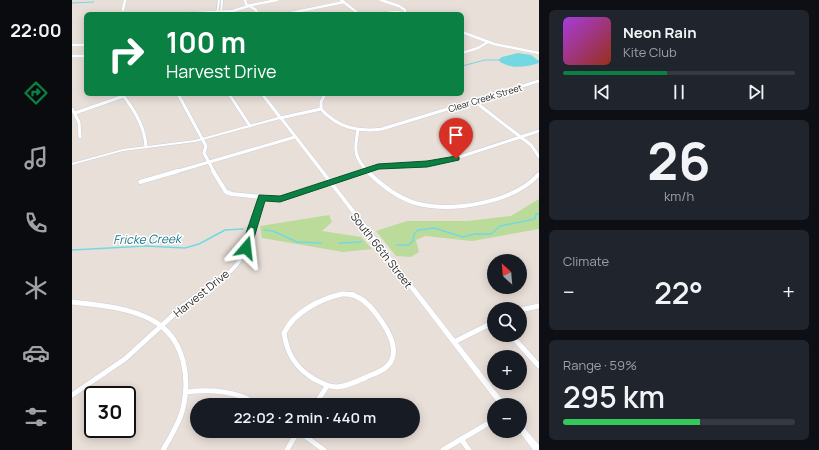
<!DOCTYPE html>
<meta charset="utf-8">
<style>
:root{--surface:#171b24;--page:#20242c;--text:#f1f3f6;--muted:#9ea1a6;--line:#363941;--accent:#0b8043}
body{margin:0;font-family:Manrope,sans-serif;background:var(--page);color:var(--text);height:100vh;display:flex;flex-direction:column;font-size:15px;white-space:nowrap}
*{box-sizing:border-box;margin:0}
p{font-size:13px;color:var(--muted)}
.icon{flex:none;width:22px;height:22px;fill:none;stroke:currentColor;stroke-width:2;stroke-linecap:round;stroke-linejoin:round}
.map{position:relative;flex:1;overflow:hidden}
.sheet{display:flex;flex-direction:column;gap:10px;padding:10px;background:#0d0f14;width:280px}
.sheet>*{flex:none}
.guide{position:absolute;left:12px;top:12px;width:380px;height:84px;border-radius:6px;box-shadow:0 2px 10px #0003;background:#0b8043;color:#fff;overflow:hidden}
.needle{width:26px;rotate:334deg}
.controls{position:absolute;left:415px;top:254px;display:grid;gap:8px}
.controls a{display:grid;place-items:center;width:40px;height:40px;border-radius:50%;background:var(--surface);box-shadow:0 2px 10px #0003;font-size:20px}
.speed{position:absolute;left:12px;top:386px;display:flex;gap:8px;font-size:20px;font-weight:700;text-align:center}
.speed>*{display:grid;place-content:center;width:52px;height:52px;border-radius:50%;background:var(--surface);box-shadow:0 2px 10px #0003;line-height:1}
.speed .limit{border:2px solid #111;border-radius:6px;background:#fff;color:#111}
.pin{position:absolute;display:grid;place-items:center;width:34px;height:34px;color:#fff;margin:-41px -17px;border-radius:50% 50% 50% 0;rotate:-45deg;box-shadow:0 0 4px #0007}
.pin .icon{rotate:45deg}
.me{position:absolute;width:44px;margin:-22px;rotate:17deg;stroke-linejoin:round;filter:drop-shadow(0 0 3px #0008)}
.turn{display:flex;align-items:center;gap:14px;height:84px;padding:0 16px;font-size:18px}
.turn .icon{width:52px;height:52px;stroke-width:2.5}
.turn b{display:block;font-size:28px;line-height:34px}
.big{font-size:30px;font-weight:600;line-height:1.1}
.sheet .tile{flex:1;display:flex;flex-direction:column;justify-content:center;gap:6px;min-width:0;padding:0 14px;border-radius:6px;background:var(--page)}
.sheet .dial{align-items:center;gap:0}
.dial b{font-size:52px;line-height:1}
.song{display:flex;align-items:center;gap:12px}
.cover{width:48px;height:48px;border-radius:6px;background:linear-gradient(135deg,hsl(280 70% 55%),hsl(10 70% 35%))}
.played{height:4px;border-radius:2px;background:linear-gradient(90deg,var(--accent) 45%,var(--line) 45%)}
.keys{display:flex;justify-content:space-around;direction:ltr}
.heat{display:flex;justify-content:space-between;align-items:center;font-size:22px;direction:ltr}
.charge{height:6px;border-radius:3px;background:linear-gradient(90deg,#34c759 59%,var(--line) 0)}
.trip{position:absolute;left:118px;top:398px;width:230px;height:40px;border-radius:20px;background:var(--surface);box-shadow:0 2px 10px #0003;font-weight:600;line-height:40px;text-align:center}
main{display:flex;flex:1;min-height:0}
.menu{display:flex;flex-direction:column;width:72px;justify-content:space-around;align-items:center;background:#090b0e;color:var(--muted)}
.menu .icon{width:28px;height:28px}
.menu .current{color:var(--accent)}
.menu b{font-size:18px;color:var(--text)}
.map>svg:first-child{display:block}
.green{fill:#bbdb9a}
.water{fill:#74d8e3}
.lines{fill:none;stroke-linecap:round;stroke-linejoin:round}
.stream-far1{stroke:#74d8e3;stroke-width:1}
.stream{stroke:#74d8e3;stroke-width:1.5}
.minor-far3-casing{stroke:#c8ced8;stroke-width:3}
.minor-far2-casing{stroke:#c8ced8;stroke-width:4}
.minor-far1-casing{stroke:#c8ced8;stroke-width:5}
.minor-casing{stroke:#c8ced8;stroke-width:6}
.tertiary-casing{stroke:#c8ced8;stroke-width:1}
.minor-far3{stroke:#fff;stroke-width:2.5}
.minor-far2{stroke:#fff;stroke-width:3}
.minor-far1{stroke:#fff;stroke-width:4}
.minor{stroke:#fff;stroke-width:5}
.tertiary{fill:#fff;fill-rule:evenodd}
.route{fill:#0b8043;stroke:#07532c}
.labels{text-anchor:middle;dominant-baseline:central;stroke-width:3;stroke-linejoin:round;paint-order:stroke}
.far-street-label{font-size:9px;fill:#272727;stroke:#fff}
.street-label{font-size:11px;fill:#272727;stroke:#fff}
.water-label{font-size:12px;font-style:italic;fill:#18768a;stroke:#fff}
</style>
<main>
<nav class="menu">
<b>22:00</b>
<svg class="icon current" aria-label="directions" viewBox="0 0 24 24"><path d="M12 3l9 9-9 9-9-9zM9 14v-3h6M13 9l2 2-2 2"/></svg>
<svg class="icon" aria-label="music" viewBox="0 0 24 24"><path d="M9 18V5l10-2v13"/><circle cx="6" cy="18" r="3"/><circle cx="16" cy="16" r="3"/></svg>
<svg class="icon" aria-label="phone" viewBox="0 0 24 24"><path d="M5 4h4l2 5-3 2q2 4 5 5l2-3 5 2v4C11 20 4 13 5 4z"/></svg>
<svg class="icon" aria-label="climate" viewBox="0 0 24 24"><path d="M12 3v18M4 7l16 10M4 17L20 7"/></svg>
<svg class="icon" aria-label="car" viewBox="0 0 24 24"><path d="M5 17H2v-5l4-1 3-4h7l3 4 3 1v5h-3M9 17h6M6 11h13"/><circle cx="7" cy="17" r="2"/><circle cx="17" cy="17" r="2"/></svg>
<svg class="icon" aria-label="filters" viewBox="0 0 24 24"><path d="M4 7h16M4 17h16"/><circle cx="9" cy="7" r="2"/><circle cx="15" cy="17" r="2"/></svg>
</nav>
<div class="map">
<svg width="467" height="450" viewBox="0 0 467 450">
<rect width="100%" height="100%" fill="#e9dfd9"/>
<g class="green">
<polygon points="467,199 467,229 400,241 353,236 344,240 347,252 339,257 324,256 304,231 335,221 396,221 439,216"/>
<polygon points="257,215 260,222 250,231 289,237 300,249 271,252 190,238 188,226"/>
</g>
<path class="water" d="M446 53 459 55 467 61V63C454 67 437 70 426 60L430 57Z"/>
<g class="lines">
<g class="stream-far1">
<polyline points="0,3 22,2"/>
<polyline points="390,66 413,60 426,60"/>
</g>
<g class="stream">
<polyline points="192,230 201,231 225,242 249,243"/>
<polyline points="267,243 289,242"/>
<polyline points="325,245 337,245 341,241 342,234 346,230 362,228 391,237 403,234 419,234 428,226 463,219 464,214 467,214"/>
<polyline points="0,250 74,246 113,248 127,244 153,230 171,229"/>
</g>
<g class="minor-far3-casing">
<g id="minor-far3">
<polyline points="173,0 174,4 184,10 185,14"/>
<polyline points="269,0 287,14"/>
<polyline points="309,0 327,6 333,10 333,13"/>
<polyline points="51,10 53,0"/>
<polyline points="106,14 161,11 180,5 205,0"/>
<polyline points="214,14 272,2"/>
<polyline points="305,14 324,12 341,14"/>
<polyline points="390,32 422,44 467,53"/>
<polyline points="0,45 14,45"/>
<polyline points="390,53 406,48 416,42"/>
<polyline points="0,56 14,56"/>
</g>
</g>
<g class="minor-far2-casing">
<g id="minor-far2">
<path d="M50 94C62 109 73 127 74 147"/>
<polyline points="106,94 134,146 132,153 142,172"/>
<polyline points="157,94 178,126"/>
<polyline points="402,101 459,145 467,157"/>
<polyline points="0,109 7,122 8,137"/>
<path d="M249 109C266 128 286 132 310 129L467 81"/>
<polyline points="249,109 249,102 253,94"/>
<polyline points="3,113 52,96"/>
<polyline points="208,118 249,109"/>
<path d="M286 130C282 150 282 157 296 172"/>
<polyline points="103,172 223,137"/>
<polyline points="291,172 306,167 355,164 375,161 467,131"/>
</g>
</g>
<g class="minor-far1-casing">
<g id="minor-far1">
<polyline points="141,171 154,192 160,194 208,199 294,171"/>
<path d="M295 171C309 185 324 197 343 203 380 213 441 203 467 174"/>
<polyline points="68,182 106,171"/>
<path d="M128 294C142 284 158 275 168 260 179 242 184 218 190 198"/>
<polyline points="270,294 281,294"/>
</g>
</g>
<g class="minor-casing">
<g id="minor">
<path d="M270 294C286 293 296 303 305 315 313 326 324 342 321 356 319 367 308 372 299 375 288 380 277 386 265 387 256 387 250 383 242 379 224 368 215 354 212 333 222 312 248 299 270 294Z"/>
<path d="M0 302C26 305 56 307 80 320 113 338 119 378 110 412 106 425 98 438 91 450"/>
<polyline points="448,310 467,306"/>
<polyline points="439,335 467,366"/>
<polyline points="382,342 422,322"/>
<path d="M114 392C141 389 164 391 188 405"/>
<polyline points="0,395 53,359 110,307 129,293"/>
<polyline points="243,405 255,386"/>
<polyline points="226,431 252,450"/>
<polyline points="389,439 397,450"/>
<polyline points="215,450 226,431"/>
<polyline points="371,450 422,420"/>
</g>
</g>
<g class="tertiary-casing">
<g id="tertiary">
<polygon points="146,0 148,0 146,14 144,14"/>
<polygon points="149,0 151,0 150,14 148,14"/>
<polygon points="188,94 192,94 433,403 434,405 427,405 208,119 123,142 51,151 0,165 0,163 51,149 123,140 206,117"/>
<polygon points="448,423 450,425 467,445 467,450 461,450 447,431 448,431"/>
</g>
</g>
<use href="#minor-far3" class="minor-far3"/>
<use href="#minor-far2" class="minor-far2"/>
<use href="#minor-far1" class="minor-far1"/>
<use href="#minor" class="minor"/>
<use href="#tertiary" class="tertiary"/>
</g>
<polygon class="route" points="384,156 387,157 387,160 355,167 307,169 208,202 193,201 179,248 177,250 171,250 169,248 187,195 208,196 306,164 355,161"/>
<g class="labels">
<g class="far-street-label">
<text transform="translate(413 98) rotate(-17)">Clear Creek Street</text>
</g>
<g class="street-label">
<text transform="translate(310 250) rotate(52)">South 66th Street</text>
<text transform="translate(129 293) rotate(-39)">Harvest Drive</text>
</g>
<g class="water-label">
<text transform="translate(75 239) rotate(-1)">Fricke Creek</text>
</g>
</g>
</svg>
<div class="controls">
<a><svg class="needle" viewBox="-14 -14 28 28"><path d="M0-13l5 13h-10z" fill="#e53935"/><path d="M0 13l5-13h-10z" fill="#9ea1a6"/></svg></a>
<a><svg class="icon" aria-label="search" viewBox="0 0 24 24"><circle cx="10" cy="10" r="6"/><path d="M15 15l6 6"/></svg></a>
<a>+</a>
<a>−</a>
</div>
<div class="speed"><div class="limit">30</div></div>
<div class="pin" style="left:384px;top:159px;background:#d93025"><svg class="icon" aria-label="arrive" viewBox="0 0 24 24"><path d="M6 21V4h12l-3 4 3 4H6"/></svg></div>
<svg class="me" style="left:174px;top:248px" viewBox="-20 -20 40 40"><path d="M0-17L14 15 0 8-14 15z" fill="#0b8043" stroke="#fff" stroke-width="4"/></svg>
<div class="trip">22:02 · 2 min · 440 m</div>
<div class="guide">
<div class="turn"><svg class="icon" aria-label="right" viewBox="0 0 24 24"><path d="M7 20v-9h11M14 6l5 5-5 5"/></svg><div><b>100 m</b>Harvest Drive</div></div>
</div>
</div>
<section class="sheet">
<div class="tile">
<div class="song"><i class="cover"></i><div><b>Neon Rain</b><p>Kite Club</p></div></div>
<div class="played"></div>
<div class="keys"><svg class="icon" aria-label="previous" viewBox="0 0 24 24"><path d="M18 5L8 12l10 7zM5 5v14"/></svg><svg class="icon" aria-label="pause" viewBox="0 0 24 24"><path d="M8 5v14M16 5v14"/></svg><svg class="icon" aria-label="next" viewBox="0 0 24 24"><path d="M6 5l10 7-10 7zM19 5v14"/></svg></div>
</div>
<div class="tile dial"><b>26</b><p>km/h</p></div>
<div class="tile"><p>Climate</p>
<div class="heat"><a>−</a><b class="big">22°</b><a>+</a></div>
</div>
<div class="tile"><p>Range · 59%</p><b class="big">295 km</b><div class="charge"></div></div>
</section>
</main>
